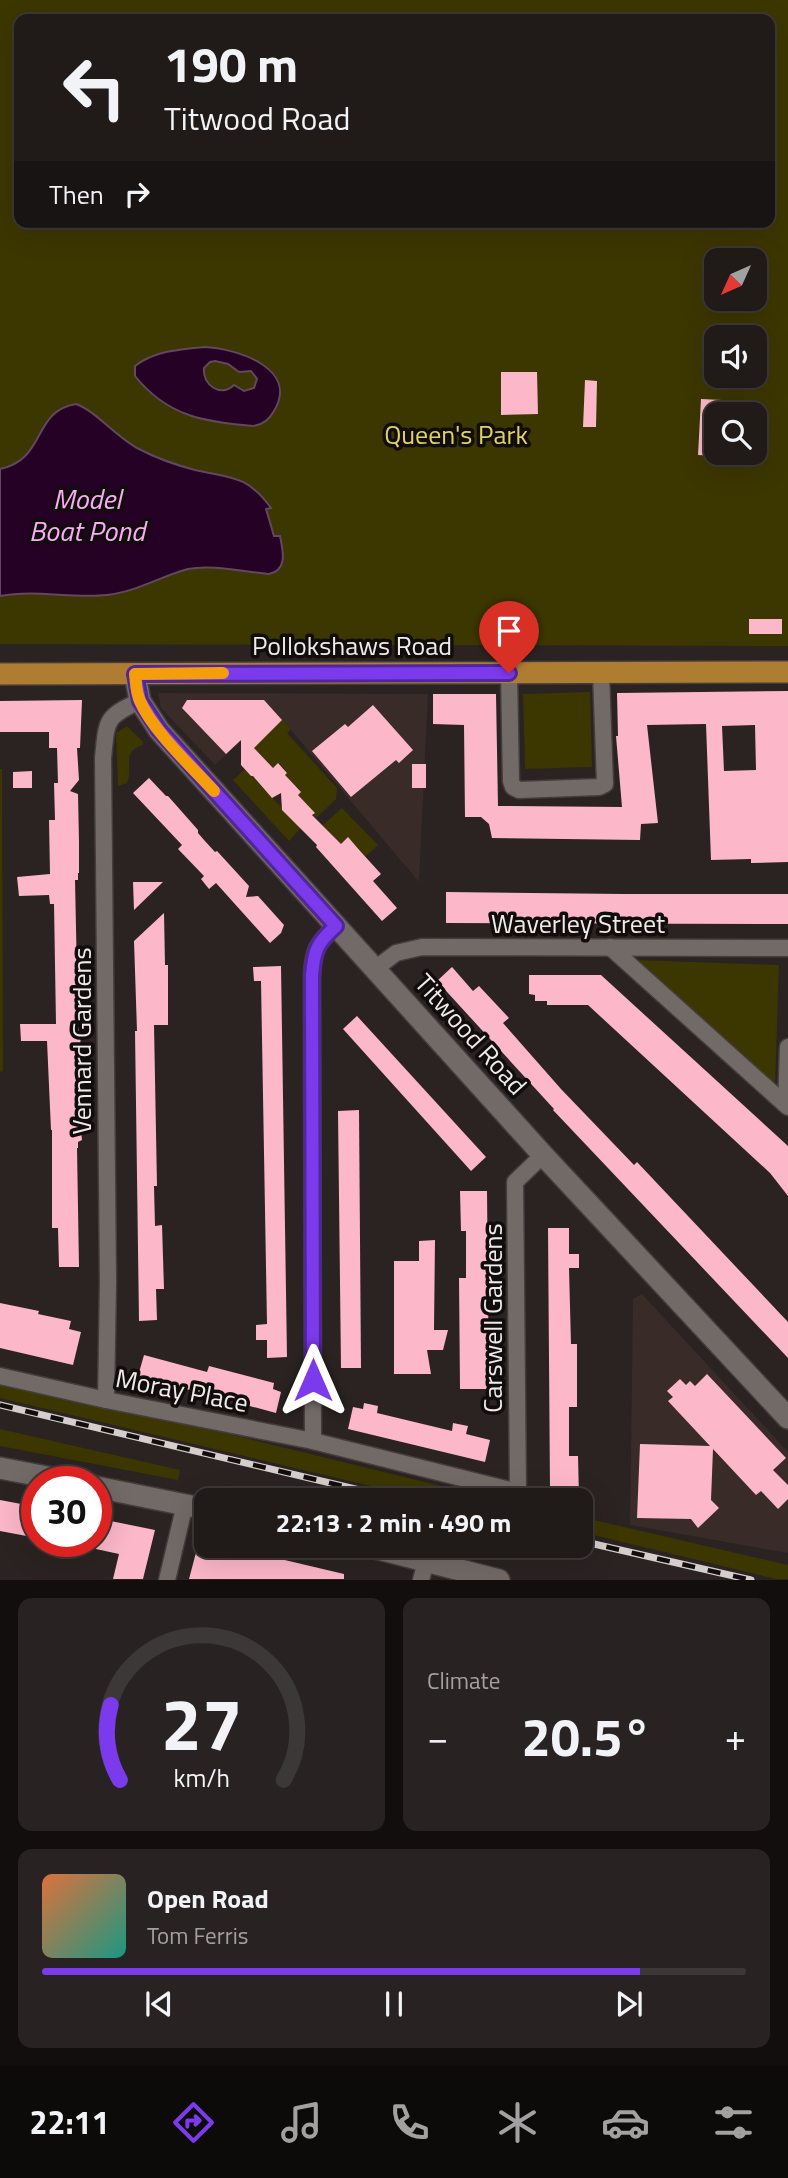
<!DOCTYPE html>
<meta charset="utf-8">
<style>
:root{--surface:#201a19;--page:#282322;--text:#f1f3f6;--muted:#a2a1a2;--line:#3d3838;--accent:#7c3aed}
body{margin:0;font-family:"Titillium Web",sans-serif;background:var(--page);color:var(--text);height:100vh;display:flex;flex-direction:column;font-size:26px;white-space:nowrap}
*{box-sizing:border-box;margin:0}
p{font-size:23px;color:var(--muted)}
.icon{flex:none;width:38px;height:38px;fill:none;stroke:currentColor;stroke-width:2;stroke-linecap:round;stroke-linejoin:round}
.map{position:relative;height:1580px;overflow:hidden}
.side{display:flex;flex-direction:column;gap:18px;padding:18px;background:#120e0e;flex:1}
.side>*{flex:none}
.top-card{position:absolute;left:14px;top:14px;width:761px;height:214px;border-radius:14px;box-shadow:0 7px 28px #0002,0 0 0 2px var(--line);background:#201a19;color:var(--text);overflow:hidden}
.needle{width:46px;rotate:225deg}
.tools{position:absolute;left:704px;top:248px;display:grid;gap:14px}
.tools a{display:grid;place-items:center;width:63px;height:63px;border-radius:14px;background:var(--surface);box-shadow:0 7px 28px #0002,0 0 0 2px var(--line);font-size:35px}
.speed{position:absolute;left:21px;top:1466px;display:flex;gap:14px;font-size:35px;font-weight:700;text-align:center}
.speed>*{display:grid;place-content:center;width:91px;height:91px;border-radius:50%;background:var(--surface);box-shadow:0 7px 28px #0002,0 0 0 2px var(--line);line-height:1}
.speed .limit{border:10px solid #d22;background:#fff;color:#111}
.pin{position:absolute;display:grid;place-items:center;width:60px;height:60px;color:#fff;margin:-72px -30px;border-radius:50% 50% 50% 0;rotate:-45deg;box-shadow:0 0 7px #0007}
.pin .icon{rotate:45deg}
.me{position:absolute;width:77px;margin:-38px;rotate:0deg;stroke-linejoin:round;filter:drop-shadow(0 0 5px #0008)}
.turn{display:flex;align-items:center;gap:24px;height:147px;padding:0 35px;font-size:32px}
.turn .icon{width:91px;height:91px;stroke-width:2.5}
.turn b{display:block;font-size:49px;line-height:60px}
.then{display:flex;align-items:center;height:66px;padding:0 35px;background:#0003;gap:14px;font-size:26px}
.big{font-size:52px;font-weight:700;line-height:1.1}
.side .card{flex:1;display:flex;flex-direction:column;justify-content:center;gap:10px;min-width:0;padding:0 24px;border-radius:14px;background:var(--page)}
.side .dial{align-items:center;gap:0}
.dial svg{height:182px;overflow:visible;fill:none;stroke:var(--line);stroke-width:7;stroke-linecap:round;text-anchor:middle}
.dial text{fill:var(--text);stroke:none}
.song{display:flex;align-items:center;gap:21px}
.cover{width:84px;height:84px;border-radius:10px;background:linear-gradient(135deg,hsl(20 70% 55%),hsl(170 70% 35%))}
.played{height:7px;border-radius:4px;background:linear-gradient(90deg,var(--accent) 85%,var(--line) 85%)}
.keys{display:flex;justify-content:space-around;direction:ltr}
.heat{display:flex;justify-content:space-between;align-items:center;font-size:38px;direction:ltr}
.side .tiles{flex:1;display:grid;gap:18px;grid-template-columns:1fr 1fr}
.card:last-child{grid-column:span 2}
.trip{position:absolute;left:194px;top:1488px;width:399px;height:70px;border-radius:14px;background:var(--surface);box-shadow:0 7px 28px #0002,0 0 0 2px var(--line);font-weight:700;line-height:70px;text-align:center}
.menu{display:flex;height:112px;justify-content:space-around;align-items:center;background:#0d0a0a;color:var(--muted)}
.menu .icon{width:49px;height:49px}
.menu .current{color:var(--accent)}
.menu b{font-size:32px;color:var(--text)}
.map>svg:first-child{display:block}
.built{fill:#392b27}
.green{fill:#3c3601;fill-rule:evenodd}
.water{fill:#250125;stroke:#624760;stroke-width:2;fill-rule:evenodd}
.building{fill:#fcb7c9;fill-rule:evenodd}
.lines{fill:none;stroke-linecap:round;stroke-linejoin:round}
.street-casing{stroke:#443d3c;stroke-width:19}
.secondary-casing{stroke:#443d3c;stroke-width:24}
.primary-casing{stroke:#443d3c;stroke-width:24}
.street{stroke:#726a67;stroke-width:16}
.secondary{stroke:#726a67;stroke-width:21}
.primary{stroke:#af7d32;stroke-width:21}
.rail-casing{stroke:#d4cecc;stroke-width:7}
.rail{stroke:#110d0c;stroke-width:4.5;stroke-dasharray:13;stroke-linecap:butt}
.route-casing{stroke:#51269a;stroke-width:18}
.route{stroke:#7c3aed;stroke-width:12}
.slow{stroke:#f59e0b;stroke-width:12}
.labels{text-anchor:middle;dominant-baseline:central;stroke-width:7;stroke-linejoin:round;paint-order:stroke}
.park-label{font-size:26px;fill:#e0d364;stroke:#110d0c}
.street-label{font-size:26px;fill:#f0ebe9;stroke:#110d0c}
.water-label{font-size:28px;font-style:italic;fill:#faabf6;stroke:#110d0c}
</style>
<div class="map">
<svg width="788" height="1580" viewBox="0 0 788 1580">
<rect width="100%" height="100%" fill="#2a2321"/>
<g class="built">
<polygon points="158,693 428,694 419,882 280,717 259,725 215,765 161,708"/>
<polygon points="642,1294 788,1452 788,1553 630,1525 633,1299"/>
</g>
<g class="green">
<path d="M0 0H788V646L0 644ZM19 19H770V222H19ZM716 261H754V299H716ZM716 338H754V376H716ZM716 415H754V453H716Z"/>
<polygon points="590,692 592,767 525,769 523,694"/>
<polygon points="280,717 291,729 287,733 337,788 336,799 316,818 298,795 301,791 296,786 292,789 282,778 287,772 279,763 273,768 254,748 265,730"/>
<path d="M127 726 143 742V745C120 752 134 765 127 783L118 786 116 733Z"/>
<polygon points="0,769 2,769 3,1071 0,1072"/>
<polygon points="245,769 253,776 262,787 299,826 300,829 289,841 233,780"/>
<polygon points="342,808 378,845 357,864 353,859 361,851 348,838 341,844 323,825"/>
<polygon points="634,960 779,965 775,1086"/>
<polygon points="0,1383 241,1437 498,1500 430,1500 0,1398"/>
<polygon points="0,1429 180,1470 178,1480 0,1446"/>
<polygon points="581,1517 788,1565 788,1579 776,1579 581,1532"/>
</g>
<g class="water">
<path d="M204 347C235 348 300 368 274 411 269 420 263 425 253 426 204 422 167 416 135 376V366C154 351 181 349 204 347ZM215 361 228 364 239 372 251 371 257 379 254 388 244 391 234 385C221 398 202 385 204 368L210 362Z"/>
<path d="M76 404C96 411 117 438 139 449 156 458 176 465 195 470 231 478 247 475 271 508L266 509 274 536H280C283 551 288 570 269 574 245 572 211 564 188 569 161 576 136 592 107 595 71 599 36 589 0 596V469C47 459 32 411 76 404Z"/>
</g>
<g class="building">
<polygon points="501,372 537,372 538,414 501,415"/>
<polygon points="585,380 597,381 596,427 583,427"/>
<polygon points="701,399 722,400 721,415 716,415 716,456 698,455"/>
<rect x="749" y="619" width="33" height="15"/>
<path d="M788 691V862L751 863V859L711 860 706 724 647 725 658 823 641 824 640 840 492 838 489 824 481 817H465L464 725 433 724V694H496L498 806 622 807 616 736H618L617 693ZM755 725 756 770 724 771 722 726Z"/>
<polygon points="82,700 80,748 77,748 79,780 70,791 78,794 79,842 79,873 78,873 78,880 75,880 78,1024 81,1033 79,1062 81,1064 81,1109 79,1111 82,1140 78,1142 78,1148 77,1148 79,1267 59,1267 58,1228 52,1228 52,1130 51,1130 47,1041 21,1041 20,1024 56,1024 54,904 50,904 49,895 19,896 17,877 50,874 49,820 55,820 54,783 58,783 57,748 49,748 49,732 0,732 0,701"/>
<polygon points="187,700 264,700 282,720 254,748 273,768 278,763 287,773 285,775 301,792 298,795 315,813 312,815 341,844 348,837 361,852 381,874 373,881 397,908 382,921 316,847 317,845 282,810 281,793 272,798 253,776 251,776 241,765 241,740 226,754 182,708"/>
<polygon points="373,705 413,750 399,763 396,760 351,797 312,751 345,724 348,727"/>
<rect x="412" y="764" width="14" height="24"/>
<polygon points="32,771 32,788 13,788 13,772"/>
<polygon points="149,778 166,796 168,796 198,830 198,833 204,840 215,852 217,851 249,886 246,897 258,896 284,925 281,933 270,943 216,883 209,889 201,879 204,876 178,849 182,845 133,793"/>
<polygon points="133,882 163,882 134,910"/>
<polygon points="446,892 624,894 788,894 788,924 446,923"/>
<polygon points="164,913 165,965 168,965 168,1025 154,1025 157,1186 154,1186 155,1226 162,1225 164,1289 156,1289 157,1320 139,1321 135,1031 137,1031 134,941"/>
<polygon points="281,966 287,1357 267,1358 267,1340 256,1340 256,1325 267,1324 261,981 254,981 253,967"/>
<polygon points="452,967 473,991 479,986 509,1018 503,1023 561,1089 634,1165 637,1162 788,1322 788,1358 553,1110 554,1109 437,981"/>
<polygon points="529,975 601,975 788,1146 788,1196 770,1173 588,1005 547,1005 547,1001 535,1001 535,995 529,994"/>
<polygon points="357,1016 486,1157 471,1171 343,1029"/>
<polygon points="359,1110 361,1368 341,1368 338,1111"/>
<polygon points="460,1191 487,1191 489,1389 460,1389 459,1278 466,1278 466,1231 461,1231"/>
<polygon points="548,1228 569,1228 569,1254 579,1254 579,1268 569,1268 571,1344 577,1344 577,1407 569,1407 569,1456 578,1456 579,1497 565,1497 565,1489 550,1489"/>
<polygon points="435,1240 434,1330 448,1330 443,1350 427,1350 431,1374 394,1374 394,1261 419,1261 419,1241"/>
<polygon points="0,1303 39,1311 38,1314 71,1321 69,1329 81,1332 73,1365 0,1348"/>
<polygon points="144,1355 207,1372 209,1366 274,1383 273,1389 281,1392 276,1413 138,1376"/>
<polygon points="707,1374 786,1458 773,1470 788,1485 788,1499 778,1509 761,1491 756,1495 713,1449 711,1500 719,1508 698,1528 691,1519 637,1518 640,1444 710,1446 668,1401 673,1397 667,1391 680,1379 686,1385 690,1381 695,1386"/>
<polygon points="364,1403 378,1406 377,1413 452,1431 453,1423 468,1426 466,1434 490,1440 485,1462 348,1429 353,1407 363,1409"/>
<polygon points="0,1500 37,1507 37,1538 0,1531"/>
<polygon points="96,1518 155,1530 143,1579 113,1579 119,1554 96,1549"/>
<polygon points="198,1545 221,1545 344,1574 344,1579 189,1579"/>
</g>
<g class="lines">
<g class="street-casing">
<g id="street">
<polyline points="509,673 511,781 513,787 519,790 599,787 605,784 601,673"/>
<polyline points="610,947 788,1107"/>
<polyline points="375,969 396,953 422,947 788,948"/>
<polyline points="786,1105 788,1047"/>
<polyline points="0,1376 106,1400 313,1441 518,1492 515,1182 543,1155"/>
<path d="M106 1400 108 1282 103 758C107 721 104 717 140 701"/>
<path d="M313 1441 312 976C313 950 317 943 336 926"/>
<polyline points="167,1580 185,1504"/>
<polyline points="421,1580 426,1561"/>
</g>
</g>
<g class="secondary-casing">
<g id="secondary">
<polyline points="135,674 140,701 159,730 543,1155 788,1418"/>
<polyline points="0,1468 73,1482"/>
<polyline points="96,1487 206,1509"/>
<polyline points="363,1545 499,1580"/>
</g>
</g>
<g class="primary-casing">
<polyline id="primary" points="0,674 788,672"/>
</g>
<use href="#street" class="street"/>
<use href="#secondary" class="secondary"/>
<use href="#primary" class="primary"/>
<g class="rail-casing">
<g id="rail">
<polyline points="0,1405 402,1500"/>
<polyline points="581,1541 751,1580"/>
</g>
</g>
<use href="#rail" class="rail"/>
</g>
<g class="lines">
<g class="route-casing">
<path id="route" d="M313 1380 312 976C314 950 317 943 336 926L159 730 140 701 135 674 509 673"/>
</g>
<use href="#route" class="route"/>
<path class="slow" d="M214 791C191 766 153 731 140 701 136 693 136 682 135 674L223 673"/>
</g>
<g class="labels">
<g class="park-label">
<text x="456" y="434">Queen's Park</text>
</g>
<g class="street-label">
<text x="352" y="645">Pollokshaws Road</text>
<text x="578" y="923">Waverley Street</text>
<text transform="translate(471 1034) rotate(48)">Titwood Road</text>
<text transform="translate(81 1041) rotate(-90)">Vennard Gardens</text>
<text transform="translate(492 1318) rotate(-90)">Carswell Gardens</text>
<text transform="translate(182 1390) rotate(11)">Moray Place</text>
</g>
<g class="water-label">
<text x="87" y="498">Model<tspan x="87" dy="32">Boat Pond</tspan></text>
</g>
</g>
</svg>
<div class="tools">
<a><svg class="needle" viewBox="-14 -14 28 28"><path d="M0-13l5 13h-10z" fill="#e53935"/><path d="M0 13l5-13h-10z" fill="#a2a1a2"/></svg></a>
<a><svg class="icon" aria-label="sound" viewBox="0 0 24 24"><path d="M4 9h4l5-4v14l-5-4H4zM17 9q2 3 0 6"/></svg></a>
<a><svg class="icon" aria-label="search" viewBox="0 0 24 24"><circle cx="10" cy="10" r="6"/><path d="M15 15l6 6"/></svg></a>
</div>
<div class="speed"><div class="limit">30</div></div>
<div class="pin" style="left:509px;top:673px;background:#d93025"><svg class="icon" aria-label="arrive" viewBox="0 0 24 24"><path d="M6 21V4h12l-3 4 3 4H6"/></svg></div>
<svg class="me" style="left:313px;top:1380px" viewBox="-20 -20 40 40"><path d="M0-17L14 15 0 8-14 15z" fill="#7c3aed" stroke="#fff" stroke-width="4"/></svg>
<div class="trip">22:13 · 2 min · 490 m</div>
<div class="top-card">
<div class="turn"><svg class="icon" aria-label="left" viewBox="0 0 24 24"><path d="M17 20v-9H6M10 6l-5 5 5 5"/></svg><div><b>190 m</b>Titwood Road</div></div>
<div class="then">Then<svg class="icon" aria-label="right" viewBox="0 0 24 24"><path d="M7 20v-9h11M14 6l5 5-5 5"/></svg></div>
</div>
</div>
<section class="side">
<div class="tiles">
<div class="card dial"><svg viewBox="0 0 100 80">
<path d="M14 69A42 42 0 1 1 86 69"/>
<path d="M14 69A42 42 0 0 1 10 36" stroke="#7c3aed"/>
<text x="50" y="56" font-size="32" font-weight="700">27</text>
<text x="50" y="72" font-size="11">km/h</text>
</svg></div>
<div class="card"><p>Climate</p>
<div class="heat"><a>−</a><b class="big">20.5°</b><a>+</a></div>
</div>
<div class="card">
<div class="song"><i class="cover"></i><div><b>Open Road</b><p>Tom Ferris</p></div></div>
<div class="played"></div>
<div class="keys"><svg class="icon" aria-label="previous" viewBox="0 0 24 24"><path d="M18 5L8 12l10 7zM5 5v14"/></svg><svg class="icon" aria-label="pause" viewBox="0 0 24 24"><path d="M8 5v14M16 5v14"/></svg><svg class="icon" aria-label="next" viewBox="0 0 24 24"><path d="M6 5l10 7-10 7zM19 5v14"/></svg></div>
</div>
</div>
</section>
<nav class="menu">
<b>22:11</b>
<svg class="icon current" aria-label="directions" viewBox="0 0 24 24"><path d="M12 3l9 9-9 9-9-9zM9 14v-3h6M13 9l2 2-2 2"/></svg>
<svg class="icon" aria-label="music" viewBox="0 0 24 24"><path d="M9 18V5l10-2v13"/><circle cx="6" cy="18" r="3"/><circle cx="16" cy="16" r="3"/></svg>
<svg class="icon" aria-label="phone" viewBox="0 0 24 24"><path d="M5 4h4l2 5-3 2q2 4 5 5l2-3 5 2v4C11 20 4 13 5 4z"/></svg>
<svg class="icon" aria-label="climate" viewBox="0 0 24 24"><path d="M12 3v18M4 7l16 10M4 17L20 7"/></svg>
<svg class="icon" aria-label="car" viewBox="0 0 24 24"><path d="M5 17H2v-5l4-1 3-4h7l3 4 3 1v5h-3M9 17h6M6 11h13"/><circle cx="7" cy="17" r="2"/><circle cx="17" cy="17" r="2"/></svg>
<svg class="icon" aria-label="filters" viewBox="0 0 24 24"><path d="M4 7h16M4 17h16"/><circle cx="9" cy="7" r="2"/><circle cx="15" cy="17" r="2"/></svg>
</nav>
